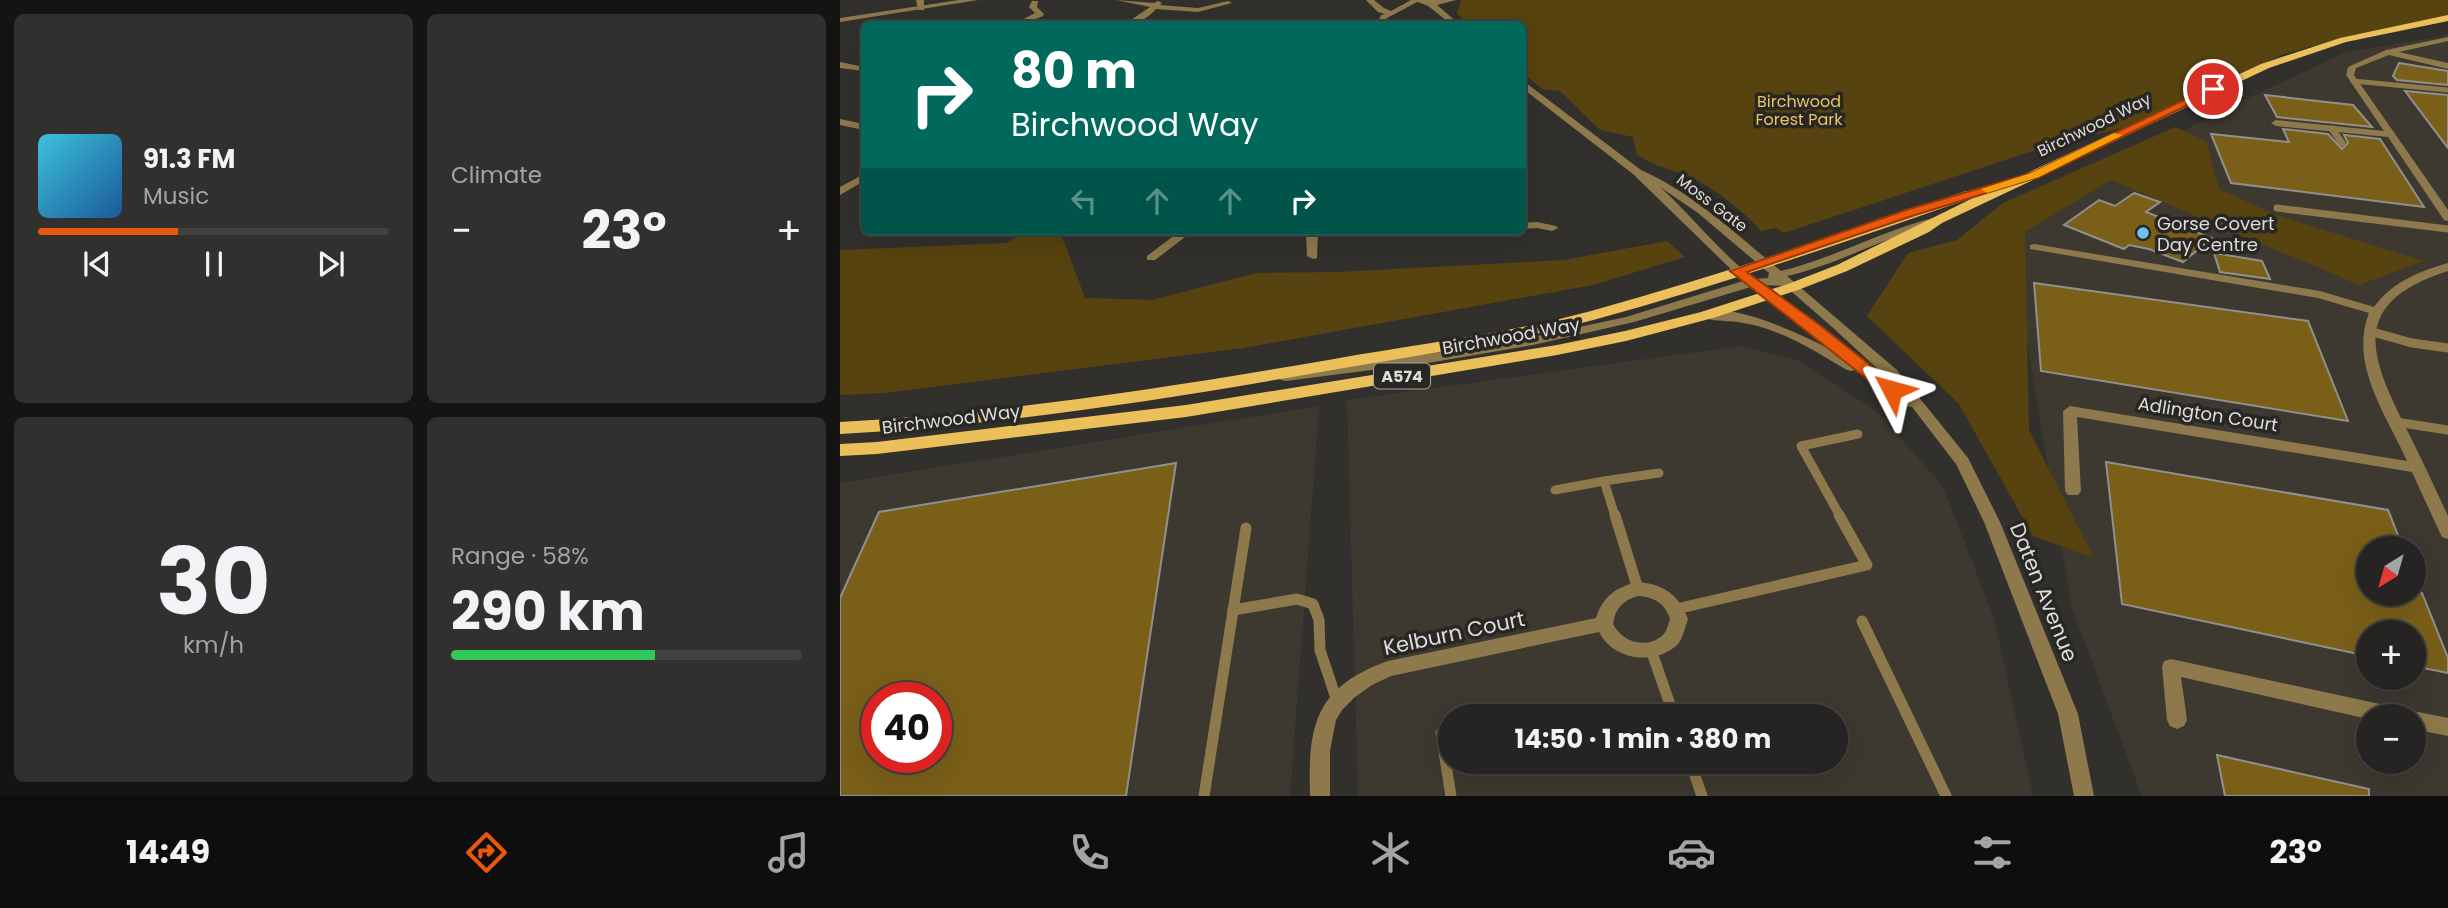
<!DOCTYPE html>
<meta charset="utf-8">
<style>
:root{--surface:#262422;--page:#32302f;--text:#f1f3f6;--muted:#a4a4a5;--line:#424140;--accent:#ea580c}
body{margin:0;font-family:Poppins,sans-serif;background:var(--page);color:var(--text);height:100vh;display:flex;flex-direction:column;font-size:26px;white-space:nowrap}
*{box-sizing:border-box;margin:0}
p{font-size:23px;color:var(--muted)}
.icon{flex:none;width:38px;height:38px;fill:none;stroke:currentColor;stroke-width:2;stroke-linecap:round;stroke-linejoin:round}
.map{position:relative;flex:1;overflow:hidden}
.panel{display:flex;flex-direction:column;gap:14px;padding:14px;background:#151413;width:840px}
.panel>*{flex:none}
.banner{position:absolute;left:21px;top:21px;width:665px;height:214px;border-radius:10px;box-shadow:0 7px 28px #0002,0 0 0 2px var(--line);background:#00695c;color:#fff;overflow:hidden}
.needle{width:46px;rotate:217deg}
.buttons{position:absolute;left:1516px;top:536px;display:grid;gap:14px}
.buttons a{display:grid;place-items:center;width:70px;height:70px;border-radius:50%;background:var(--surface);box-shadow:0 7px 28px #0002,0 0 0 2px var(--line);font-size:35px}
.speed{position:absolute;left:21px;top:682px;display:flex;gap:14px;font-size:35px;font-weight:700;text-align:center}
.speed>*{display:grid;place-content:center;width:91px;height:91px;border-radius:50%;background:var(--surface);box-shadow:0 7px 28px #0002,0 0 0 2px var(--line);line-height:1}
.speed .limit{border:10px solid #d22;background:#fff;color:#111}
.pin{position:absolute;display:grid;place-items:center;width:60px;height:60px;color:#fff;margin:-30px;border:4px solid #fff;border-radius:50%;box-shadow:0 2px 7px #0007}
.me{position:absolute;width:77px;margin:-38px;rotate:309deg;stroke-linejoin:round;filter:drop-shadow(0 0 5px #0008)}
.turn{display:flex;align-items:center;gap:24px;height:147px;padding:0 35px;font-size:32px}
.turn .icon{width:91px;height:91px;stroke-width:2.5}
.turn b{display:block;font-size:49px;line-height:60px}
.lanes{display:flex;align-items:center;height:66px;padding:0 35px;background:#0003;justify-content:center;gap:35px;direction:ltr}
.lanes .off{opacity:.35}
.big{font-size:52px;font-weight:700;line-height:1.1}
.panel .tile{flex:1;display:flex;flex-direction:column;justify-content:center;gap:10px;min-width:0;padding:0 24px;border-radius:10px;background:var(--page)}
.panel .dial{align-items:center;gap:0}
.dial b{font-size:91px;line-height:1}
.song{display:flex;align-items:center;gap:21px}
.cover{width:84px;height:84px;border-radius:10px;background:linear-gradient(135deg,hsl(190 70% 55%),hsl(210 70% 35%))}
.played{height:7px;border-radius:4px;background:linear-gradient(90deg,var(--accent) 40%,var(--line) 40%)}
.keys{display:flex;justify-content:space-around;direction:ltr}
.heat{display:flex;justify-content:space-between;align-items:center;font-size:38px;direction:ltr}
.charge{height:10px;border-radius:5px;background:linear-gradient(90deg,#34c759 58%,var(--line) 0)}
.panel .tiles{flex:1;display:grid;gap:14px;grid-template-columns:repeat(2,1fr)}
.trip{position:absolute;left:598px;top:704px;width:410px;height:70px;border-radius:35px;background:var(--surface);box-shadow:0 7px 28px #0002,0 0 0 2px var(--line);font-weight:700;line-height:70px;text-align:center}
.tabs{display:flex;height:112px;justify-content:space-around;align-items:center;background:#0f0e0e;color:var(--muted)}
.tabs .icon{width:49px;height:49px}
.tabs .active{color:var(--accent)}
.tabs b{font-size:32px;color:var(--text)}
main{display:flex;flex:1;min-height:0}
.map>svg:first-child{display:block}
.built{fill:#3d3930;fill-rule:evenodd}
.green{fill:#57430f}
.building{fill:#7a5f19;stroke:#91908c;stroke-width:2;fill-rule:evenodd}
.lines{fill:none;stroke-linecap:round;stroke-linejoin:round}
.service-far3{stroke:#8d794b;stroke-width:5}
.service-far2{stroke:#8d794b;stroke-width:7}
.service-far1{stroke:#8d794b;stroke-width:9}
.service{stroke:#8d794b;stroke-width:11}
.minor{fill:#8d794b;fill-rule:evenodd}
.tertiary{fill:#8d794b;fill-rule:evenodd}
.primary{fill:#ebc05b;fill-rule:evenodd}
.route{fill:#ea580c;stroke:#983908;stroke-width:2}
.slow{fill:#f59e0b}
.poi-dot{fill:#6ec2f3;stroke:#282723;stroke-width:2.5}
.labels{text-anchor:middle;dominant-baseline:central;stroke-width:7;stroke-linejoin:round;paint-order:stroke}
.far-park-label{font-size:16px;fill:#ecc366;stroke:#282723}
.far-street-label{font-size:16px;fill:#dedddb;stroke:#282723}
.shield{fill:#282723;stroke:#a7a6a4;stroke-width:2}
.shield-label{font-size:16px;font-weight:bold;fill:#dedddb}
.poi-label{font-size:18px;fill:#dedddb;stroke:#282723;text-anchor:start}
.street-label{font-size:18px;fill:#dedddb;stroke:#282723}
.near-street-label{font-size:21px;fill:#dedddb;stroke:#282723}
</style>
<main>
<section class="panel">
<div class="tiles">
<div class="tile">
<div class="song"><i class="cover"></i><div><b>91.3 FM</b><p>Music</p></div></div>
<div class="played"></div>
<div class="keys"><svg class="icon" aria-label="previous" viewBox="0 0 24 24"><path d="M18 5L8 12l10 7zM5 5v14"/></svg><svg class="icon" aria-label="pause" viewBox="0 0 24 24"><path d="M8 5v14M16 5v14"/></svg><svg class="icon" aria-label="next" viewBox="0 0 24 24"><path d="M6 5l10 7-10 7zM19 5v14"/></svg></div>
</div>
<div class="tile"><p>Climate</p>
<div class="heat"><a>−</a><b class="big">23°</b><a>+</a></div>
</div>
<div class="tile dial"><b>30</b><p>km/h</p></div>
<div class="tile"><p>Range · 58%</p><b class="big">290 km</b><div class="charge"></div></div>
</div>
</section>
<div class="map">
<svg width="1608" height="796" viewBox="0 0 1608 796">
<rect width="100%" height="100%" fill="#32302d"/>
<g class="built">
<path d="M1608 35V796H1302L1232 608 1169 236 1199 207 1379 112 1504 53ZM1528 548H1573V593H1528ZM1528 632H1573V677H1528ZM1528 716H1573V761H1528Z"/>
<path d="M901 346 960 361 1036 411 1102 485 1154 618 1193 796H518L507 400ZM611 716H996V761H611Z"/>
<path d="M479 406 450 796H0V483ZM37 698H96V758H37Z"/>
</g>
<g class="green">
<path d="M621 0H1608V16L1509 36 1444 54 1282 128 1208 146 944 233 936 228 921 231C901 209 879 191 852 178 834 169 814 167 797 155L793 137 760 130 720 91 702 89 683 73 682 24H627L617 13Z"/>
<polygon points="1335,127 1366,141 1379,189 1439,216 1584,261 1519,285 1271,180 1185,232 1189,430 1254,558 1193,536 1119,404 1027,316 1068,253 1117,240 1163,203"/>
<polygon points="187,231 211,231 221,234 245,298 312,300 417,273 499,272 724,260 827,241 845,257 753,285 403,348 45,393 0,395 0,250 167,243"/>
</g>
<g class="building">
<polygon points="1559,63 1608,71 1608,85 1557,80 1553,76"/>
<polygon points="1565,91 1608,95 1608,148"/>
<polygon points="1425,95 1513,105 1532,127 1437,117"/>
<polygon points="1443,129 1488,134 1502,149 1508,143 1504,135 1540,139 1584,207 1391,183 1371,134 1449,142"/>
<polygon points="1294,193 1320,202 1306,212 1372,238 1343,262 1309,249 1289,245 1284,249 1224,225 1259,200 1275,206"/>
<polygon points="1374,253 1422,261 1430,279 1380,272"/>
<polygon points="1194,283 1468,321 1508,421 1201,371"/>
<polygon points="1266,462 1548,510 1563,548 1528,548 1528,593 1582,593 1608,658 1608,673 1573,666 1573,632 1528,632 1528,656 1282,604"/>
<path d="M336 463 286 796H0V598L39 512ZM37 698H96V758H37Z"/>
<polygon points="1377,755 1529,789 1529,796 1385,796"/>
</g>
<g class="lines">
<polyline class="service-far3" points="1513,81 1608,90"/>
<g class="service-far2">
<polyline points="1492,129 1502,143"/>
<polyline points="1437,208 1608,229"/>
</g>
<g class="service-far1">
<polyline points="1529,331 1572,343 1608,348"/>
<polyline points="1556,422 1608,430"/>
<polyline points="715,490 764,481"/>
<polyline points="775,516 764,481 819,473"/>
<polyline points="1000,516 961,446 1018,434"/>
</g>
<g class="service">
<polyline points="775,515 798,589"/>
<polyline points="836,609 1027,565 999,515"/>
<polyline points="393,610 457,599 473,604 479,620 480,650 497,701"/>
<polyline points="1022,621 1106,796"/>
<polyline points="811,650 834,716"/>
<polyline points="601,733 611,796"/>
<polyline points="850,761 862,796"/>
<polyline points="364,796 406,528"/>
</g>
<g class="minor">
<polygon points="76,0 84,0 84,10 78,10"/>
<path d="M276 0 314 3 318 1 322 3 320 5 358 8 388 1 392 3 358 12 316 9C308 18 298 24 285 24L310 7Z"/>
<polygon points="526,0 534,0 544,8 551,11 571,0 581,0 547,18 545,24 537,24 541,15 545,14 538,12"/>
<polygon points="192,1 198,1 197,7 204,14 203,16 183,24 174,24 195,13 189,7"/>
<path d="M453 19 470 22C465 27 458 24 453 23Z"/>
<polygon points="1608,37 1608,41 1559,52 1608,63 1608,69 1549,55 1516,68 1514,75 1608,210 1608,221 1604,220 1548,137 1436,126 1431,123 1436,120 1544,131 1506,75 1508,67 1546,50"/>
<polygon points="0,62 24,67 24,71 0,68"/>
<polygon points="0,119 24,124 24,130 0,125"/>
<polygon points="24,174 24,181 0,195 0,187"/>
<polygon points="697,222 716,226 718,228 712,231 697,228 682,229 682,223"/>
<polygon points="340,231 353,231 315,260 307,260 307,256"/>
<polygon points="466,231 478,231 477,258 473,259 467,256"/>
<path d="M1194 244 1480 291 1534 307C1552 282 1580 271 1608 263V271C1505 304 1531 358 1569 434 1583 462 1595 488 1608 516V539L1602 537 1600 533 1572 472 1237 417 1241 491 1238 495H1228L1225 491 1223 411 1230 406 1567 461C1546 414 1509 365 1529 313L1478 298 1190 249V245Z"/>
<path d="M798 582C824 584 839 595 848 619 845 627 843 639 837 645 814 666 773 660 759 632L551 676 532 685 515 697 502 710 496 720 490 751V796H470C468 725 475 687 548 661L756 618C763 596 776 587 798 582ZM798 596C814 597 825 603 830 619 828 624 827 631 823 635 806 650 782 642 773 624 775 609 783 600 798 596Z"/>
<polygon points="1331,659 1554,707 1561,710 1564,716 1528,716 1528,719 1341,677 1347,720 1344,726 1337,729 1330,726 1327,720 1322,667 1324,661"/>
<polygon points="1573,711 1608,718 1608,736 1573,729 1573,716 1565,716"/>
</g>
<g class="tertiary">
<polygon points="119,0 138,0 0,22 0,18"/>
<polygon points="573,0 616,0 597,5 619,24 611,24 588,6"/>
<path d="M682 80 801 170C854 194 896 234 941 271 995 258 1043 230 1097 217L1101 218V222C1048 235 1000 264 947 276L1057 370 1128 458 1160 522 1238 714 1254 796H1234L1218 714 1144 522 1116 464 1072 407 1064 406 1018 369 1012 371 1007 370C975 351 941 329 903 323 890 320 870 323 861 315 884 296 974 340 999 354L911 287 794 322 693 345 594 362 446 381 441 380 439 377 441 374 446 373 594 353 693 337 786 317 903 281 793 174 682 88ZM820 187 858 213 929 273 928 278 915 279C881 254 852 216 820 187ZM924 285 945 286 991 326 1053 383Z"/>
</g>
<path class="primary" d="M1608 15V21L1506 42 1429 68 1102 223 1089 232 1007 271 958 290 873 318 786 341 717 355 346 417 37 454 0 456V444L37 442 346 405 717 345 785 331 861 312 948 284 997 265 1135 197C1010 240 885 284 757 319 673 342 584 354 498 369 334 398 167 425 0 434V422C166 413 331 387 494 359 579 344 667 334 751 311 878 276 1002 233 1126 191H1136V197L1421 64 1500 38Z"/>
</g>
<polygon class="route" points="1373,86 1378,89 1377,91 1199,177 1075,215 907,272 981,326 1058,387 1060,390 1058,394 1046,394 890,271 1066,210 1191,173"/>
<polygon class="slow" points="1274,133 1283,135 1199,177 1147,193 1141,189 1191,173"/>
<circle class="poi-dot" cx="1303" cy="233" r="7"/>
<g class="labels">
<g class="far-park-label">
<text x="959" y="101">Birchwood<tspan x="959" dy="18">Forest Park</tspan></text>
</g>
<g class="far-street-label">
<text transform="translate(1254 125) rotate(-26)">Birchwood Way</text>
<text transform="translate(872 203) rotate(37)">Moss Gate</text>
</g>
<rect class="shield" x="534" y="363.5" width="56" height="25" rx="5"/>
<g class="shield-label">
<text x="562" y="376">A574</text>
</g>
<g class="poi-label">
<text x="1317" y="223">Gorse Covert<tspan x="1317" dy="21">Day Centre</tspan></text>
</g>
<g class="street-label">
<text transform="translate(671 336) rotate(-10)">Birchwood Way</text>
<text transform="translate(1368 414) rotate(9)">Adlington Court</text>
<text transform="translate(111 419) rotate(-7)">Birchwood Way</text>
</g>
<g class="near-street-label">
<text transform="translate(1204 592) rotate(68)">Daten Avenue</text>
<text transform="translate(614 633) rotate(-12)">Kelburn Court</text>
</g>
</g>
</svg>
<div class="buttons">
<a><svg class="needle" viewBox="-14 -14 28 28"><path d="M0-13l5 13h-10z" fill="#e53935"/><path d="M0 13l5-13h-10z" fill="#a4a4a5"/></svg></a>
<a>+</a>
<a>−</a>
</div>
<div class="speed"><div class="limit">40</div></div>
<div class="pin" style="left:1373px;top:89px;background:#d93025"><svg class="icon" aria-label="arrive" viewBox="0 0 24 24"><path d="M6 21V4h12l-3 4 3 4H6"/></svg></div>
<svg class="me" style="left:1052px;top:390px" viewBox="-20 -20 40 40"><path d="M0-17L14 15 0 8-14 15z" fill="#ea580c" stroke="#fff" stroke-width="4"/></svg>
<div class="trip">14:50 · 1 min · 380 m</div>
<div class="banner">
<div class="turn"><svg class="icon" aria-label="right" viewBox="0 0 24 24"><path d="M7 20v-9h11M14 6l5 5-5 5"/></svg><div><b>80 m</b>Birchwood Way</div></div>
<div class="lanes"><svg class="icon off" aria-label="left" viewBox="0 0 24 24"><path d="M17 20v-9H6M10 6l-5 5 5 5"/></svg><svg class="icon off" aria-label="ahead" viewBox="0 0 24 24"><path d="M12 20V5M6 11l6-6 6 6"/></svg><svg class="icon off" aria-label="ahead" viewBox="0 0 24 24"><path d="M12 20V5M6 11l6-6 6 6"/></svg><svg class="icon" aria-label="right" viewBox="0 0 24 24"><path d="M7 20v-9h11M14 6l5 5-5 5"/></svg></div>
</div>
</div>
</main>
<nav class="tabs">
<b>14:49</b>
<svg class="icon active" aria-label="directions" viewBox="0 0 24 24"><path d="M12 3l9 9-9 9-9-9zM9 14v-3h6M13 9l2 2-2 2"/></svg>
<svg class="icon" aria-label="music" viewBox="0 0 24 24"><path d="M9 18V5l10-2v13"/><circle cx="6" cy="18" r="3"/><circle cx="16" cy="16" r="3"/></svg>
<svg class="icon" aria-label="phone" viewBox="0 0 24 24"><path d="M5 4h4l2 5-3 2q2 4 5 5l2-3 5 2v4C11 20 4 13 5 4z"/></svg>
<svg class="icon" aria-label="climate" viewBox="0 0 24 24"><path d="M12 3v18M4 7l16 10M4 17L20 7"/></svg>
<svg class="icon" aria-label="car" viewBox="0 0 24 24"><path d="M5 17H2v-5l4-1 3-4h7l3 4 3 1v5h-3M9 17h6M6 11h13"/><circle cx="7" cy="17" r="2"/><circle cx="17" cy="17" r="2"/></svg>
<svg class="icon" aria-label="filters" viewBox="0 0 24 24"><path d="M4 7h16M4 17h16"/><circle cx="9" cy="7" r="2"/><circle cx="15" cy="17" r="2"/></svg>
<b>23°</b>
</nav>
